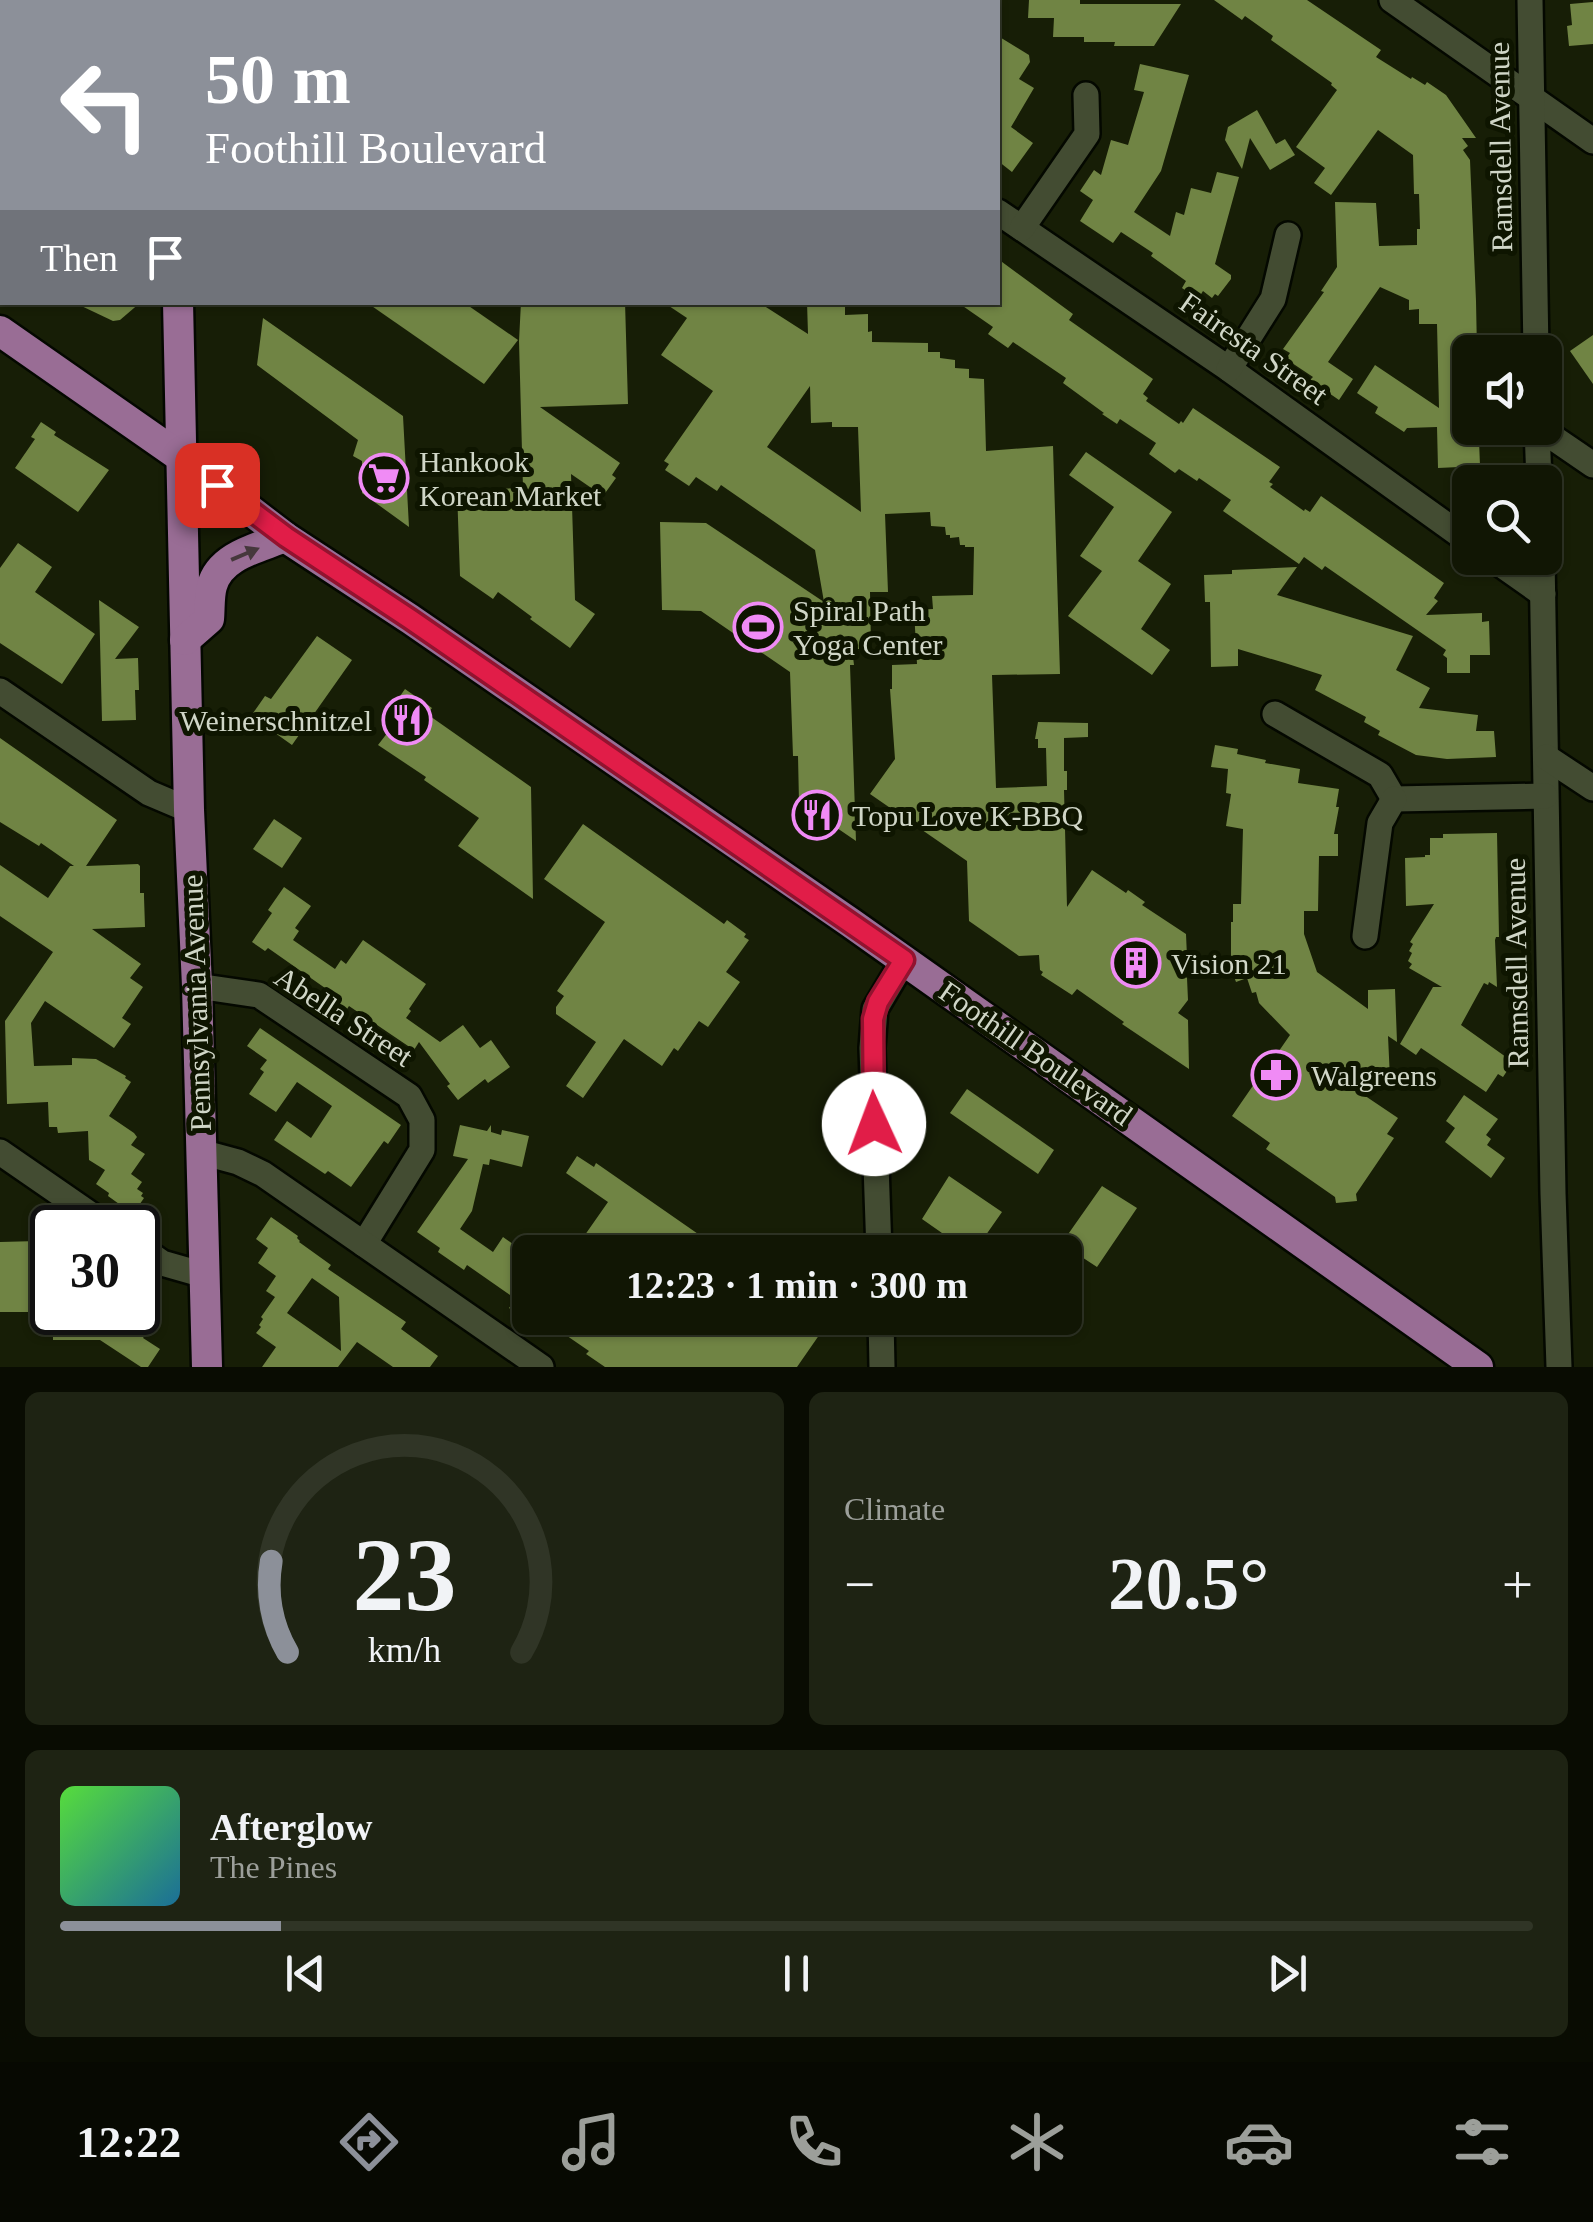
<!DOCTYPE html>
<meta charset="utf-8">
<style>
:root{--surface:#111604;--page:#1e2313;--text:#f1f3f6;--muted:#9c9f9a;--line:#303526;--accent:#8c9099}
body{margin:0;font-family:Georgia,serif;background:var(--page);color:var(--text);height:100vh;display:flex;flex-direction:column;font-size:38px;white-space:nowrap}
*{box-sizing:border-box;margin:0}
p{font-size:32px;color:var(--muted)}
.icon{flex:none;width:55px;height:55px;fill:none;stroke:currentColor;stroke-width:2;stroke-linecap:round;stroke-linejoin:round}
.map{position:relative;height:1367px;overflow:hidden}
.drawer{display:flex;flex-direction:column;gap:25px;padding:25px;background:#090c02;flex:1}
.drawer>*{flex:none}
.hud{position:absolute;left:0px;top:0px;width:1000px;height:305px;box-shadow:0 2px 8px #0004,0 0 0 2px var(--line);background:#8c9099;color:#fff;overflow:hidden}
.fabs{position:absolute;left:1452px;top:335px;display:grid;gap:20px}
.fabs a{display:grid;place-items:center;width:110px;height:110px;border-radius:15px;background:var(--surface);box-shadow:0 2px 8px #0004,0 0 0 2px var(--line);font-size:50px}
.speed{position:absolute;left:30px;top:1205px;display:flex;gap:20px;font-size:50px;font-weight:700;text-align:center}
.speed>*{display:grid;place-content:center;width:130px;height:130px;border-radius:50%;background:var(--surface);box-shadow:0 2px 8px #0004,0 0 0 2px var(--line);line-height:1}
.speed .limit{border:5px solid #111;border-radius:15px;background:#fff;color:#111}
.pin{position:absolute;display:grid;place-items:center;width:85px;height:85px;color:#fff;margin:-42px;border-radius:20px;box-shadow:0 5px 15px #0006}
.me{position:absolute;width:110px;margin:-55px;rotate:358deg;stroke-linejoin:round;filter:drop-shadow(0 0 8px #0008)}
.turn{display:flex;align-items:center;gap:35px;height:210px;padding:0 40px;font-size:45px}
.turn .icon{width:130px;height:130px;stroke-width:2.5}
.turn b{display:block;font-size:70px;line-height:85px}
.then{display:flex;align-items:center;height:95px;padding:0 40px;background:#0003;gap:20px;font-size:38px}
.big{font-size:75px;font-weight:800;line-height:1.1}
.drawer .card{flex:1;display:flex;flex-direction:column;justify-content:center;gap:15px;min-width:0;padding:0 35px;border-radius:15px;background:var(--page)}
.drawer .dial{align-items:center;gap:0}
.dial svg{height:260px;overflow:visible;fill:none;stroke:var(--line);stroke-width:7;stroke-linecap:round;text-anchor:middle}
.dial text{fill:var(--text);stroke:none}
.song{display:flex;align-items:center;gap:30px}
.cover{width:120px;height:120px;border-radius:15px;background:linear-gradient(135deg,hsl(110 70% 55%),hsl(200 70% 35%))}
.played{height:10px;border-radius:5px;background:linear-gradient(90deg,var(--accent) 15%,var(--line) 15%)}
.keys{display:flex;justify-content:space-around;direction:ltr}
.heat{display:flex;justify-content:space-between;align-items:center;font-size:55px;direction:ltr}
.drawer .tiles{flex:1;display:grid;gap:25px;grid-template-columns:1fr 1fr}
.card:last-child{grid-column:span 2}
.trip{position:absolute;left:512px;top:1235px;width:570px;height:100px;border-radius:15px;background:var(--surface);box-shadow:0 2px 8px #0004,0 0 0 2px var(--line);font-weight:800;line-height:100px;text-align:center}
.menu{display:flex;height:160px;justify-content:space-around;align-items:center;background:#070902;color:var(--muted)}
.menu .icon{width:70px;height:70px}
.menu .active{color:var(--accent)}
.menu b{font-size:45px;color:var(--text)}
.map>svg:first-child{display:block}
.building{fill:#708444;fill-rule:evenodd}
.lines{fill:none;stroke-linecap:round;stroke-linejoin:round}
.minor-casing{stroke:#040800;stroke-width:30}
.major-casing{stroke:#040800;stroke-width:35}
.minor{stroke:#434c32;stroke-width:25}
.major{stroke:#996d95;stroke-width:30}
.oneway{fill:#46383c}
.route-casing{stroke:#92132f;stroke-width:25}
.route{stroke:#e11d48;stroke-width:18}
.labels{text-anchor:middle;dominant-baseline:central;stroke-width:10;stroke-linejoin:round;paint-order:stroke}
.street-label{font-size:30px;fill:#d0d6c7;stroke:#0e1500}
.poi-label{font-size:30px;fill:#d0d6c7;stroke:#0e1500;text-anchor:start}
</style>
<div class="map">
<svg width="1593" height="1367" viewBox="0 0 1593 1367">
<rect width="100%" height="100%" fill="#171e06"/>
<g class="building">
<polygon points="1029,0 1080,0 1080,4 1181,4 1154,46 1114,46 1115,42 1084,42 1084,37 1053,37 1054,18 1028,18"/>
<polygon points="1214,0 1307,0 1381,50 1376,57 1411,79 1412,77 1425,85 1427,82 1446,95 1476,138 1462,138 1468,146 1463,150 1470,160 1476,301 1477,352 1470,352 1470,428 1475,428 1475,440 1479,440 1480,466 1438,468 1437,427 1407,428 1404,432 1375,413 1378,407 1357,393 1375,365 1439,408 1437,324 1419,324 1419,309 1409,310 1409,300 1380,287 1328,362 1353,379 1339,400 1310,380 1313,377 1286,359 1290,353 1283,349 1324,292 1321,291 1337,267 1335,202 1376,203 1379,246 1417,245 1417,229 1420,229 1419,194 1414,194 1413,155 1378,130 1331,195 1314,183 1325,168 1296,147 1337,90 1331,85 1332,83 1271,40 1273,36 1245,16 1242,20"/>
<polygon points="1593,2 1593,44 1569,46 1567,26 1572,25 1570,4"/>
<polygon points="998,36 1029,55 1030,62 1019,79 1034,88 1011,127 1033,143 1012,172 998,161"/>
<polygon points="1140,64 1189,75 1161,171 1134,212 1170,236 1176,212 1184,215 1191,188 1211,193 1217,172 1239,177 1215,264 1231,275 1231,279 1218,296 1215,294 1212,298 1203,291 1198,299 1182,288 1186,281 1151,256 1153,253 1121,232 1113,243 1080,221 1093,200 1080,191 1094,170 1101,175 1111,140 1128,145 1144,92 1134,90"/>
<polygon points="1257,110 1276,144 1285,139 1295,155 1270,170 1250,138 1242,169 1225,140 1228,127"/>
<polygon points="998,259 1073,314 1069,320 1153,379 1143,394 1148,398 1146,401 1179,424 1181,421 1183,423 1193,408 1280,467 1269,482 1273,484 1270,487 1304,511 1305,509 1310,512 1321,496 1444,583 1434,598 1438,601 1426,615 1482,613 1482,622 1489,621 1490,655 1470,655 1470,673 1447,673 1447,658 1443,655 1446,650 1325,566 1322,570 1304,557 1299,564 1223,511 1231,500 1199,478 1197,481 1179,469 1175,473 1149,454 1156,443 1120,419 1117,424 1102,414 1104,413 1063,383 1066,378 1013,342 1008,348 988,334 993,327 957,302 998,302"/>
<polygon points="73,302 141,302 120,320 113,321"/>
<polygon points="366,302 463,302 518,340 484,384"/>
<polygon points="521,302 625,302 628,404 540,407 620,463 612,475 616,478 603,496 571,474 575,600 595,614 570,648 530,619 532,617 498,592 493,599 460,576 457,490 523,488 519,341"/>
<path d="M663 302H758L808 334 807 302H845V315L868 314V332L872 331V342L928 343V352H940V358L955 360V368L969 369V378L984 379 986 451 1053 446 1060 674 992 675 996 788 1047 786 1046 748H1038V739H1035L1038 722 1088 723V737L1064 738V771H1067V790H1064L1067 907 1092 870 1126 893 1128 890 1145 902 1142 905 1186 934 1187 957 1177 970 1187 978 1188 1000 1178 1013 1188 1020 1189 1069 1122 1024 1124 1022 1077 989 1072 995 1041 975 1043 972 1040 970 1039 955 1019 956 969 921 967 861 870 794 895 759 890 689H892V665L917 664 914 610 933 609 932 596 973 595 974 547H965V545H960L959 537 950 538V535H946L945 527 931 526 930 512 885 514 888 592H870L871 649H852L854 665H850L856 841 799 802 798 756H793L790 672 701 611 662 610 660 522 706 523 824 602 815 550 721 485 717 491 696 477 689 486 665 470 669 464 664 461 713 391 661 355 687 318ZM810 386 811 423 832 422V427H858L861 512 767 447Z"/>
<polygon points="263,318 403,416 409,527 362,493 362,461 353,456 358,440 257,365"/>
<polygon points="1593,335 1593,384 1570,351"/>
<polygon points="41,422 56,432 54,435 109,470 78,512 15,468 35,439 31,437"/>
<polygon points="1086,452 1172,512 1138,561 1171,584 1141,629 1170,650 1152,675 1068,616 1102,571 1080,556 1114,507 1069,475"/>
<polygon points="18,543 52,567 35,592 95,634 62,684 0,643 0,568"/>
<polygon points="1297,567 1277,595 1413,636 1396,670 1430,688 1419,708 1478,715 1476,731 1494,731 1496,757 1447,759 1416,755 1378,735 1380,731 1364,722 1366,717 1315,690 1322,675 1285,663 1238,649 1238,666 1211,667 1210,602 1205,602 1204,575 1232,574 1232,570"/>
<polygon points="99,600 139,627 115,659 138,658 139,690 135,690 136,720 102,721"/>
<polygon points="317,636 352,660 292,745 251,716 265,696 271,699"/>
<polygon points="405,689 432,708 427,714 531,787 533,899 458,846 479,818 424,780 426,777 378,745 395,723 386,716"/>
<polygon points="0,738 117,820 86,866 138,864 140,866 140,893 144,893 144,897 145,927 92,929 141,964 130,978 143,987 122,1018 131,1024 114,1048 45,1001 31,1023 34,1066 72,1065 72,1058 96,1059 126,1076 125,1078 131,1082 109,1116 134,1133 137,1137 131,1145 145,1154 131,1174 142,1182 137,1189 143,1193 141,1196 144,1198 133,1214 108,1196 109,1193 96,1184 105,1170 89,1160 88,1131 58,1133 57,1127 49,1127 48,1102 7,1104 5,1021 53,952 0,916 0,865 48,898 70,866 74,866 41,843 39,846 0,822"/>
<polygon points="1215,745 1238,749 1237,754 1266,760 1265,763 1300,769 1298,783 1339,789 1336,807 1339,807 1334,834 1338,834 1338,856 1319,856 1318,911 1304,911 1304,934 1317,972 1368,1009 1368,990 1395,989 1397,1042 1388,1036 1390,1079 1343,1081 1398,1118 1387,1134 1394,1138 1356,1194 1357,1201 1336,1203 1335,1197 1266,1149 1270,1143 1232,1116 1261,1074 1257,1071 1267,1057 1272,1061 1290,1035 1259,1003 1256,992 1252,993 1247,978 1236,982 1231,968 1231,922 1233,922 1233,904 1241,904 1243,829 1226,826 1231,794 1226,793 1228,769 1211,767"/>
<polygon points="274,819 302,838 282,868 253,849"/>
<polygon points="583,824 724,924 727,920 746,934 744,937 749,940 726,972 740,982 708,1027 699,1021 678,1051 674,1048 662,1066 624,1039 583,1098 566,1086 596,1042 556,1014 556,1007 564,996 557,991 605,922 544,879"/>
<polygon points="1497,833 1499,937 1496,937 1495,940 1497,987 1489,982 1488,985 1484,983 1461,1025 1513,1062 1503,1077 1498,1074 1486,1092 1421,1048 1416,1055 1400,1044 1433,987 1442,987 1409,968 1412,964 1408,961 1412,953 1409,951 1413,944 1410,942 1434,904 1406,906 1405,858 1425,857 1425,855 1430,855 1430,838 1443,838 1443,834"/>
<polygon points="284,887 311,906 295,928 299,931 293,940 335,969 341,960 346,964 363,940 426,984 409,1009 411,1011 406,1018 440,1042 463,1025 480,1048 491,1040 510,1067 488,1083 485,1079 458,1100 447,1086 450,1084 419,1042 414,1050 349,1006 347,1009 332,998 335,995 268,948 265,951 252,942 272,913 268,910"/>
<polygon points="260,1028 401,1125 388,1144 384,1141 351,1187 328,1171 325,1174 274,1140 287,1121 311,1138 332,1106 297,1082 276,1112 249,1094 264,1072 260,1069 267,1060 247,1046"/>
<polygon points="967,1089 1054,1150 1038,1174 950,1113"/>
<polygon points="1464,1095 1498,1119 1486,1135 1491,1139 1487,1145 1505,1158 1491,1178 1445,1142 1455,1128 1446,1121"/>
<polygon points="460,1125 487,1131 491,1125 491,1132 501,1135 502,1130 529,1136 522,1167 490,1159 489,1165 483,1164 472,1211 460,1229 493,1252 503,1237 528,1255 521,1265 528,1269 510,1295 467,1265 464,1270 438,1252 440,1248 417,1232 468,1159 453,1156"/>
<polygon points="577,1156 594,1167 596,1163 724,1252 573,1252 608,1202 566,1173"/>
<polygon points="949,1176 1002,1212 974,1252 942,1252 952,1240 922,1219"/>
<polygon points="1102,1186 1137,1208 1097,1267 1068,1248 1070,1245 1064,1240"/>
<path d="M271 1217 298 1236 297 1238 300 1241 299 1242 331 1265 328 1269 406 1322 401 1329 438 1356 430 1367H393L357 1342 338 1367H262L276 1347 256 1333 261 1327 259 1325 263 1319 261 1317 275 1297 266 1291 276 1276 258 1263 268 1248 256 1239ZM312 1278 339 1297 341 1351 287 1313Z"/>
<polygon points="38,1241 39,1291 52,1291 52,1312 0,1312 0,1242"/>
<polygon points="530,1279 530,1322 509,1308"/>
<polygon points="138,1290 160,1305 154,1313 158,1315 143,1338 160,1349 148,1367 141,1367 100,1340 53,1340 53,1319 138,1319"/>
<polygon points="541,1318 831,1318 797,1367 605,1367 586,1354 589,1351"/>
</g>
<g class="lines">
<g class="minor-casing">
<g id="minor">
<polyline points="317,0 321,2"/>
<polyline points="484,0 488,2"/>
<polyline points="851,0 851,2"/>
<polyline points="1392,0 1593,141"/>
<polyline points="1530,0 1536,352"/>
<polyline points="998,212 1229,369 1470,542"/>
<polyline points="1022,228 1087,134 1086,95"/>
<polyline points="1229,369 1273,299 1288,235"/>
<polyline points="1537,428 1539,482"/>
<polyline points="1539,428 1593,465"/>
<polyline points="1492,558 1543,594"/>
<polyline points="1542,558 1553,1193 1559,1367"/>
<polyline points="0,691 149,793 189,810"/>
<polyline points="1275,714 1380,775 1394,799 1545,796"/>
<polyline points="1546,757 1593,788"/>
<polyline points="1365,936 1380,823 1394,799"/>
<polyline points="197,986 259,995 409,1096 422,1120 422,1150 364,1244"/>
<polyline points="0,1152 110,1228"/>
<polyline points="201,1152 238,1162 263,1174 541,1367"/>
<polyline points="138,1246 162,1263 204,1275"/>
<polyline points="879,1252 872,1048 875,1009 904,960"/>
<polyline points="881,1318 882,1367"/>
</g>
</g>
<g class="major-casing">
<g id="major">
<polyline points="169,0 169,2"/>
<polyline points="178,302 189,810 197,986 207,1367"/>
<polyline points="0,331 182,458 285,537 410,619 851,923 1478,1367"/>
<path d="M185 640 209 619C210 609 209 596 212 586 220 555 259 548 285 537"/>
</g>
</g>
<use href="#minor" class="minor"/>
<use href="#major" class="major"/>
</g>
<defs><path id="oneway-solid" d="M-6-.8H1V-3.2L6.5 0L1 3.2V.8H-6Z" transform="scale(2.5)"/></defs>
<use class="oneway" href="#oneway-solid" transform="translate(245 554) rotate(-23)"/>
<g class="lines">
<g class="route-casing">
<polyline id="route" points="217,485 286,537 410,619 904,960 878,1002 873,1019 874,1124"/>
</g>
<use href="#route" class="route"/>
</g>
<defs>
<g id="supermarket-ring" transform="scale(2.5)"><circle r="9.5" fill="#0e1500" stroke="#f08bf5" stroke-width="1.5"/><path d="M-6-5.5h2.5l.6 2H6L4.5 2H-2.5L-4.4-4H-6ZM-1.5 3.2a1.3 1.3 0 1 0 .1 0ZM3 3.2a1.3 1.3 0 1 0 .1 0Z" fill="#f08bf5"/></g>
<g id="stadium-ring" transform="scale(2.5)"><circle r="9.5" fill="#0e1500" stroke="#f08bf5" stroke-width="1.5"/><path d="M0-5a6.5 5 0 1 0 0 10a6.5 5 0 1 0 0-10ZM-3.5-1.8h7v3.6h-7Z" fill="#f08bf5"/></g>
<g id="restaurant-ring" transform="scale(2.5)"><circle r="9.5" fill="#0e1500" stroke="#f08bf5" stroke-width="1.5"/><path d="M-5-6h1v4h1v-4h1v4h1v-4h1v5L-1.5 .5V6h-2V.5L-5-1ZM5-6V6H3V1.5H1.5Q1.5-4 5-6Z" fill="#f08bf5"/></g>
<g id="building-ring" transform="scale(2.5)"><circle r="9.5" fill="#0e1500" stroke="#f08bf5" stroke-width="1.5"/><path d="M-4-6H4V6H1V3H-1V6H-4ZM-2.5-4.3h1.7v1.8h-1.7ZM.8-4.3h1.7v1.8H.8ZM-2.5-1h1.7V.8h-1.7ZM.8-1h1.7V.8H.8Z" fill="#f08bf5"/></g>
<g id="pharmacy-ring" transform="scale(2.5)"><circle r="9.5" fill="#0e1500" stroke="#f08bf5" stroke-width="1.5"/><path d="M-2-6h4v4h4v4h-4v4h-4v-4h-4v-4h4Z" fill="#f08bf5"/></g>
</defs>
<g fill-rule="evenodd">
<use href="#supermarket-ring" x="384" y="478"/>
<use href="#stadium-ring" x="758" y="627"/>
<use href="#restaurant-ring" x="407" y="720"/>
<use href="#restaurant-ring" x="817" y="815"/>
<use href="#building-ring" x="1136" y="963"/>
<use href="#pharmacy-ring" x="1276" y="1075"/>
</g>
<g class="labels">
<g class="street-label">
<text transform="translate(1500 147) rotate(-91)">Ramsdell Avenue</text>
<text transform="translate(1254 348) rotate(35)">Fairesta Street</text>
<text transform="translate(1516 963) rotate(-91)">Ramsdell Avenue</text>
<text transform="translate(196 1003) rotate(-92)">Pennsylvania Avenue</text>
<text transform="translate(344 1016) rotate(33)">Abella Street</text>
<text transform="translate(1036 1053) rotate(35)">Foothill Boulevard</text>
</g>
<g class="poi-label">
<text x="419" y="461">Hankook<tspan x="419" dy="34">Korean Market</tspan></text>
<text x="793" y="610">Spiral Path<tspan x="793" dy="34">Yoga Center</tspan></text>
<text x="372" y="720" text-anchor="end">Weinerschnitzel</text>
<text x="852" y="815">Topu Love K-BBQ</text>
<text x="1171" y="963">Vision 21</text>
<text x="1311" y="1075">Walgreens</text>
</g>
</g>
</svg>
<div class="fabs">
<a><svg class="icon" aria-label="sound" viewBox="0 0 24 24"><path d="M4 9h4l5-4v14l-5-4H4zM17 9q2 3 0 6"/></svg></a>
<a><svg class="icon" aria-label="search" viewBox="0 0 24 24"><circle cx="10" cy="10" r="6"/><path d="M15 15l6 6"/></svg></a>
</div>
<div class="speed"><div class="limit">30</div></div>
<div class="pin" style="left:217px;top:485px;background:#d93025"><svg class="icon" aria-label="arrive" viewBox="0 0 24 24"><path d="M6 21V4h12l-3 4 3 4H6"/></svg></div>
<svg class="me" style="left:874px;top:1124px" viewBox="-20 -20 40 40"><circle r="19" fill="#fff"/><path d="M0-13L10 11 0 6-10 11z" fill="#e11d48"/></svg>
<div class="trip">12:23 · 1 min · 300 m</div>
<div class="hud">
<div class="turn"><svg class="icon" aria-label="left" viewBox="0 0 24 24"><path d="M17 20v-9H6M10 6l-5 5 5 5"/></svg><div><b>50 m</b>Foothill Boulevard</div></div>
<div class="then">Then<svg class="icon" aria-label="arrive" viewBox="0 0 24 24"><path d="M6 21V4h12l-3 4 3 4H6"/></svg></div>
</div>
</div>
<section class="drawer">
<div class="tiles">
<div class="card dial"><svg viewBox="0 0 100 80">
<path d="M14 69A42 42 0 1 1 86 69"/>
<path d="M14 69A42 42 0 0 1 9 41" stroke="#8c9099"/>
<text x="50" y="56" font-size="32" font-weight="700">23</text>
<text x="50" y="72" font-size="11">km/h</text>
</svg></div>
<div class="card"><p>Climate</p>
<div class="heat"><a>−</a><b class="big">20.5°</b><a>+</a></div>
</div>
<div class="card">
<div class="song"><i class="cover"></i><div><b>Afterglow</b><p>The Pines</p></div></div>
<div class="played"></div>
<div class="keys"><svg class="icon" aria-label="previous" viewBox="0 0 24 24"><path d="M18 5L8 12l10 7zM5 5v14"/></svg><svg class="icon" aria-label="pause" viewBox="0 0 24 24"><path d="M8 5v14M16 5v14"/></svg><svg class="icon" aria-label="next" viewBox="0 0 24 24"><path d="M6 5l10 7-10 7zM19 5v14"/></svg></div>
</div>
</div>
</section>
<nav class="menu">
<b>12:22</b>
<svg class="icon active" aria-label="directions" viewBox="0 0 24 24"><path d="M12 3l9 9-9 9-9-9zM9 14v-3h6M13 9l2 2-2 2"/></svg>
<svg class="icon" aria-label="music" viewBox="0 0 24 24"><path d="M9 18V5l10-2v13"/><circle cx="6" cy="18" r="3"/><circle cx="16" cy="16" r="3"/></svg>
<svg class="icon" aria-label="phone" viewBox="0 0 24 24"><path d="M5 4h4l2 5-3 2q2 4 5 5l2-3 5 2v4C11 20 4 13 5 4z"/></svg>
<svg class="icon" aria-label="climate" viewBox="0 0 24 24"><path d="M12 3v18M4 7l16 10M4 17L20 7"/></svg>
<svg class="icon" aria-label="car" viewBox="0 0 24 24"><path d="M5 17H2v-5l4-1 3-4h7l3 4 3 1v5h-3M9 17h6M6 11h13"/><circle cx="7" cy="17" r="2"/><circle cx="17" cy="17" r="2"/></svg>
<svg class="icon" aria-label="filters" viewBox="0 0 24 24"><path d="M4 7h16M4 17h16"/><circle cx="9" cy="7" r="2"/><circle cx="15" cy="17" r="2"/></svg>
</nav>
